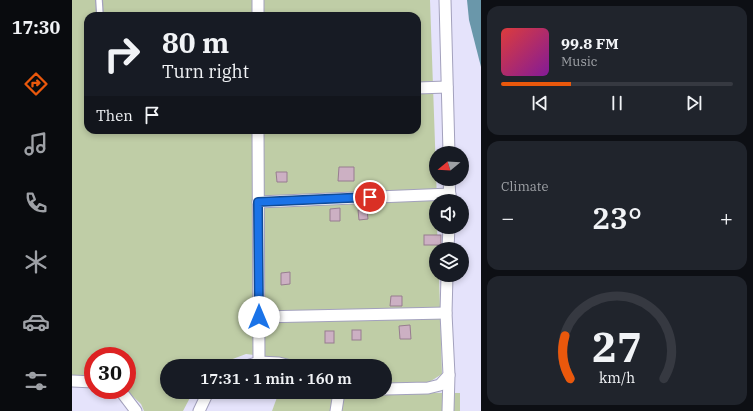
<!DOCTYPE html>
<meta charset="utf-8">
<style>
:root{--surface:#171b24;--page:#20242c;--text:#f1f3f6;--muted:#9ea1a6;--line:#363941;--accent:#ea580c}
body{margin:0;font-family:"IBM Plex Serif",serif;background:var(--page);color:var(--text);height:100vh;display:flex;flex-direction:column;font-size:15px;white-space:nowrap}
*{box-sizing:border-box;margin:0}
p{font-size:13px;color:var(--muted)}
.icon{flex:none;width:22px;height:22px;fill:none;stroke:currentColor;stroke-width:2;stroke-linecap:round;stroke-linejoin:round}
.map{position:relative;flex:1;overflow:hidden}
.side{display:flex;flex-direction:column;gap:6px;padding:6px;background:#0d0f14;width:272px}
.side>*{flex:none}
.top-card{position:absolute;left:12px;top:12px;width:337px;height:122px;border-radius:12px;box-shadow:0 2px 6px #0003;background:#171b24;color:var(--text);overflow:hidden}
.needle{width:26px;rotate:252deg}
.tools{position:absolute;left:357px;top:146px;display:grid;gap:8px}
.tools a{display:grid;place-items:center;width:40px;height:40px;border-radius:50%;background:var(--surface);box-shadow:0 2px 6px #0003;font-size:20px}
.speed{position:absolute;left:12px;top:347px;display:flex;gap:8px;font-size:20px;font-weight:700;text-align:center}
.speed>*{display:grid;place-content:center;width:52px;height:52px;border-radius:50%;background:var(--surface);box-shadow:0 2px 6px #0003;line-height:1}
.speed .limit{border:6px solid #d22;background:#fff;color:#111}
.pin{position:absolute;display:grid;place-items:center;width:34px;height:34px;color:#fff;margin:-17px;border:2px solid #fff;border-radius:50%;box-shadow:0 1px 4px #0007}
.me{position:absolute;width:44px;margin:-22px;rotate:0deg;stroke-linejoin:round;filter:drop-shadow(0 0 3px #0008)}
.turn{display:flex;align-items:center;gap:14px;height:84px;padding:0 12px;font-size:18px}
.turn .icon{width:52px;height:52px;stroke-width:2.5}
.turn b{display:block;font-size:28px;line-height:34px}
.then{display:flex;align-items:center;height:38px;padding:0 12px;background:#0003;gap:8px;font-size:15px}
.big{font-size:30px;font-weight:600;line-height:1.1}
.side .tile{flex:1;display:flex;flex-direction:column;justify-content:center;gap:6px;min-width:0;padding:0 14px;border-radius:12px;background:var(--page)}
.side .dial{align-items:center;gap:0}
.dial svg{height:104px;overflow:visible;fill:none;stroke:var(--line);stroke-width:7;stroke-linecap:round;text-anchor:middle}
.dial text{fill:var(--text);stroke:none}
.song{display:flex;align-items:center;gap:12px}
.cover{width:48px;height:48px;border-radius:6px;background:linear-gradient(135deg,hsl(0 70% 55%),hsl(290 70% 35%))}
.played{height:4px;border-radius:2px;background:linear-gradient(90deg,var(--accent) 30%,var(--line) 30%)}
.keys{display:flex;justify-content:space-around;direction:ltr}
.heat{display:flex;justify-content:space-between;align-items:center;font-size:22px;direction:ltr}
.trip{position:absolute;left:88px;top:359px;width:232px;height:40px;border-radius:20px;background:var(--surface);box-shadow:0 2px 6px #0003;font-weight:600;line-height:40px;text-align:center}
main{display:flex;flex:1;min-height:0}
.tabs{display:flex;flex-direction:column;width:72px;justify-content:space-around;align-items:center;background:#090b0e;color:var(--muted)}
.tabs .icon{width:28px;height:28px}
.tabs .current{color:var(--accent)}
.tabs b{font-size:18px;color:var(--text)}
.map>svg:first-child{display:block}
.green{fill:#bfcda6;fill-rule:evenodd}
.water{fill:#6a97aa}
.building{fill:#ccb0c3;stroke:#977d8f}
.lines{fill:none;stroke-linecap:round;stroke-linejoin:round}
.lane-casing{stroke:#a3a1bd;stroke-width:8}
.street-casing{stroke:#a3a1bd;stroke-width:13}
.lane{stroke:#fff;stroke-width:5.5}
.street{stroke:#fff;stroke-width:11}
.route-casing{stroke:#114b97;stroke-width:10}
.route{stroke:#1a73e8;stroke-width:7}
</style>
<main>
<nav class="tabs">
<b>17:30</b>
<svg class="icon current" aria-label="directions" viewBox="0 0 24 24"><path d="M12 3l9 9-9 9-9-9zM9 14v-3h6M13 9l2 2-2 2"/></svg>
<svg class="icon" aria-label="music" viewBox="0 0 24 24"><path d="M9 18V5l10-2v13"/><circle cx="6" cy="18" r="3"/><circle cx="16" cy="16" r="3"/></svg>
<svg class="icon" aria-label="phone" viewBox="0 0 24 24"><path d="M5 4h4l2 5-3 2q2 4 5 5l2-3 5 2v4C11 20 4 13 5 4z"/></svg>
<svg class="icon" aria-label="climate" viewBox="0 0 24 24"><path d="M12 3v18M4 7l16 10M4 17L20 7"/></svg>
<svg class="icon" aria-label="car" viewBox="0 0 24 24"><path d="M5 17H2v-5l4-1 3-4h7l3 4 3 1v5h-3M9 17h6M6 11h13"/><circle cx="7" cy="17" r="2"/><circle cx="17" cy="17" r="2"/></svg>
<svg class="icon" aria-label="filters" viewBox="0 0 24 24"><path d="M4 7h16M4 17h16"/><circle cx="9" cy="7" r="2"/><circle cx="15" cy="17" r="2"/></svg>
</nav>
<div class="map">
<svg width="409" height="411" viewBox="0 0 409 411">
<rect width="100%" height="100%" fill="#e5e3fb"/>
<g class="green">
<path d="M0 0H358L365 201 364 227H365L366 249H364V275H367L370 374 351 386 313 383V366H231L219 360 174 354 142 366H95V392H121L111 411H72L69 404 54 390 55 356H21V378L0 377ZM16 16H345V130H16Z"/>
<polygon points="207,392 388,393 388,411 200,411"/>
</g>
<polygon class="water" points="395,0 409,0 409,67 397,20"/>
<g class="building">
<polygon points="267,167 282,167 282,181 266,181"/>
<polygon points="204,172 215,172 215,182 205,182"/>
<polygon points="268,208 268,221 258,221 258,209"/>
<polygon points="286,210 295,210 296,219 287,220"/>
<rect x="352" y="235" width="17" height="10"/>
<polygon points="218,272 218,284 209,285 209,273"/>
<polygon points="319,296 330,296 330,306 318,306"/>
<polygon points="338,325 339,339 328,339 327,326"/>
<rect x="280" y="330" width="9" height="10"/>
<rect x="253" y="331" width="9" height="12"/>
</g>
<g class="lines">
<g class="lane-casing">
<polyline id="lane" points="27,0 28,16"/>
</g>
<g class="street-casing">
<g id="street">
<polyline points="186,0 186,16"/>
<polyline points="373,0 377,153"/>
<polyline points="345,88 375,87"/>
<polyline points="186,130 187,362"/>
<polyline points="377,179 378,200"/>
<polyline points="186,202 378,194"/>
<polyline points="376,249 377,227"/>
<polyline points="187,317 374,313"/>
<polyline points="175,366 187,362 207,363 219,366"/>
<polyline points="0,381 21,382"/>
<polyline points="313,389 356,388 368,385 377,375 374,313 375,275"/>
<polyline points="48,390 64,411"/>
<polyline points="127,411 136,392"/>
<polyline points="264,411 267,392"/>
<polyline points="376,411 377,375"/>
</g>
</g>
<use href="#lane" class="lane"/>
<use href="#street" class="street"/>
</g>
<g class="lines">
<g class="route-casing">
<polyline id="route" points="187,317 186,202 298,197"/>
</g>
<use href="#route" class="route"/>
</g>
</svg>
<div class="tools">
<a><svg class="needle" viewBox="-14 -14 28 28"><path d="M0-13l5 13h-10z" fill="#e53935"/><path d="M0 13l5-13h-10z" fill="#9ea1a6"/></svg></a>
<a><svg class="icon" aria-label="sound" viewBox="0 0 24 24"><path d="M4 9h4l5-4v14l-5-4H4zM17 9q2 3 0 6"/></svg></a>
<a><svg class="icon" aria-label="layers" viewBox="0 0 24 24"><path d="M12 4l9 5-9 5-9-5zM3 14l9 5 9-5"/></svg></a>
</div>
<div class="speed"><div class="limit">30</div></div>
<div class="pin" style="left:298px;top:197px;background:#d93025"><svg class="icon" aria-label="arrive" viewBox="0 0 24 24"><path d="M6 21V4h12l-3 4 3 4H6"/></svg></div>
<svg class="me" style="left:187px;top:317px" viewBox="-20 -20 40 40"><circle r="19" fill="#fff"/><path d="M0-13L10 11 0 6-10 11z" fill="#1a73e8"/></svg>
<div class="trip">17:31 · 1 min · 160 m</div>
<div class="top-card">
<div class="turn"><svg class="icon" aria-label="right" viewBox="0 0 24 24"><path d="M7 20v-9h11M14 6l5 5-5 5"/></svg><div><b>80 m</b>Turn right</div></div>
<div class="then">Then<svg class="icon" aria-label="arrive" viewBox="0 0 24 24"><path d="M6 21V4h12l-3 4 3 4H6"/></svg></div>
</div>
</div>
<section class="side">
<div class="tile">
<div class="song"><i class="cover"></i><div><b>99.8 FM</b><p>Music</p></div></div>
<div class="played"></div>
<div class="keys"><svg class="icon" aria-label="previous" viewBox="0 0 24 24"><path d="M18 5L8 12l10 7zM5 5v14"/></svg><svg class="icon" aria-label="pause" viewBox="0 0 24 24"><path d="M8 5v14M16 5v14"/></svg><svg class="icon" aria-label="next" viewBox="0 0 24 24"><path d="M6 5l10 7-10 7zM19 5v14"/></svg></div>
</div>
<div class="tile"><p>Climate</p>
<div class="heat"><a>−</a><b class="big">23°</b><a>+</a></div>
</div>
<div class="tile dial"><svg viewBox="0 0 100 80">
<path d="M14 69A42 42 0 1 1 86 69"/>
<path d="M14 69A42 42 0 0 1 10 36" stroke="#ea580c"/>
<text x="50" y="56" font-size="32" font-weight="700">27</text>
<text x="50" y="72" font-size="11">km/h</text>
</svg></div>
</section>
</main>
